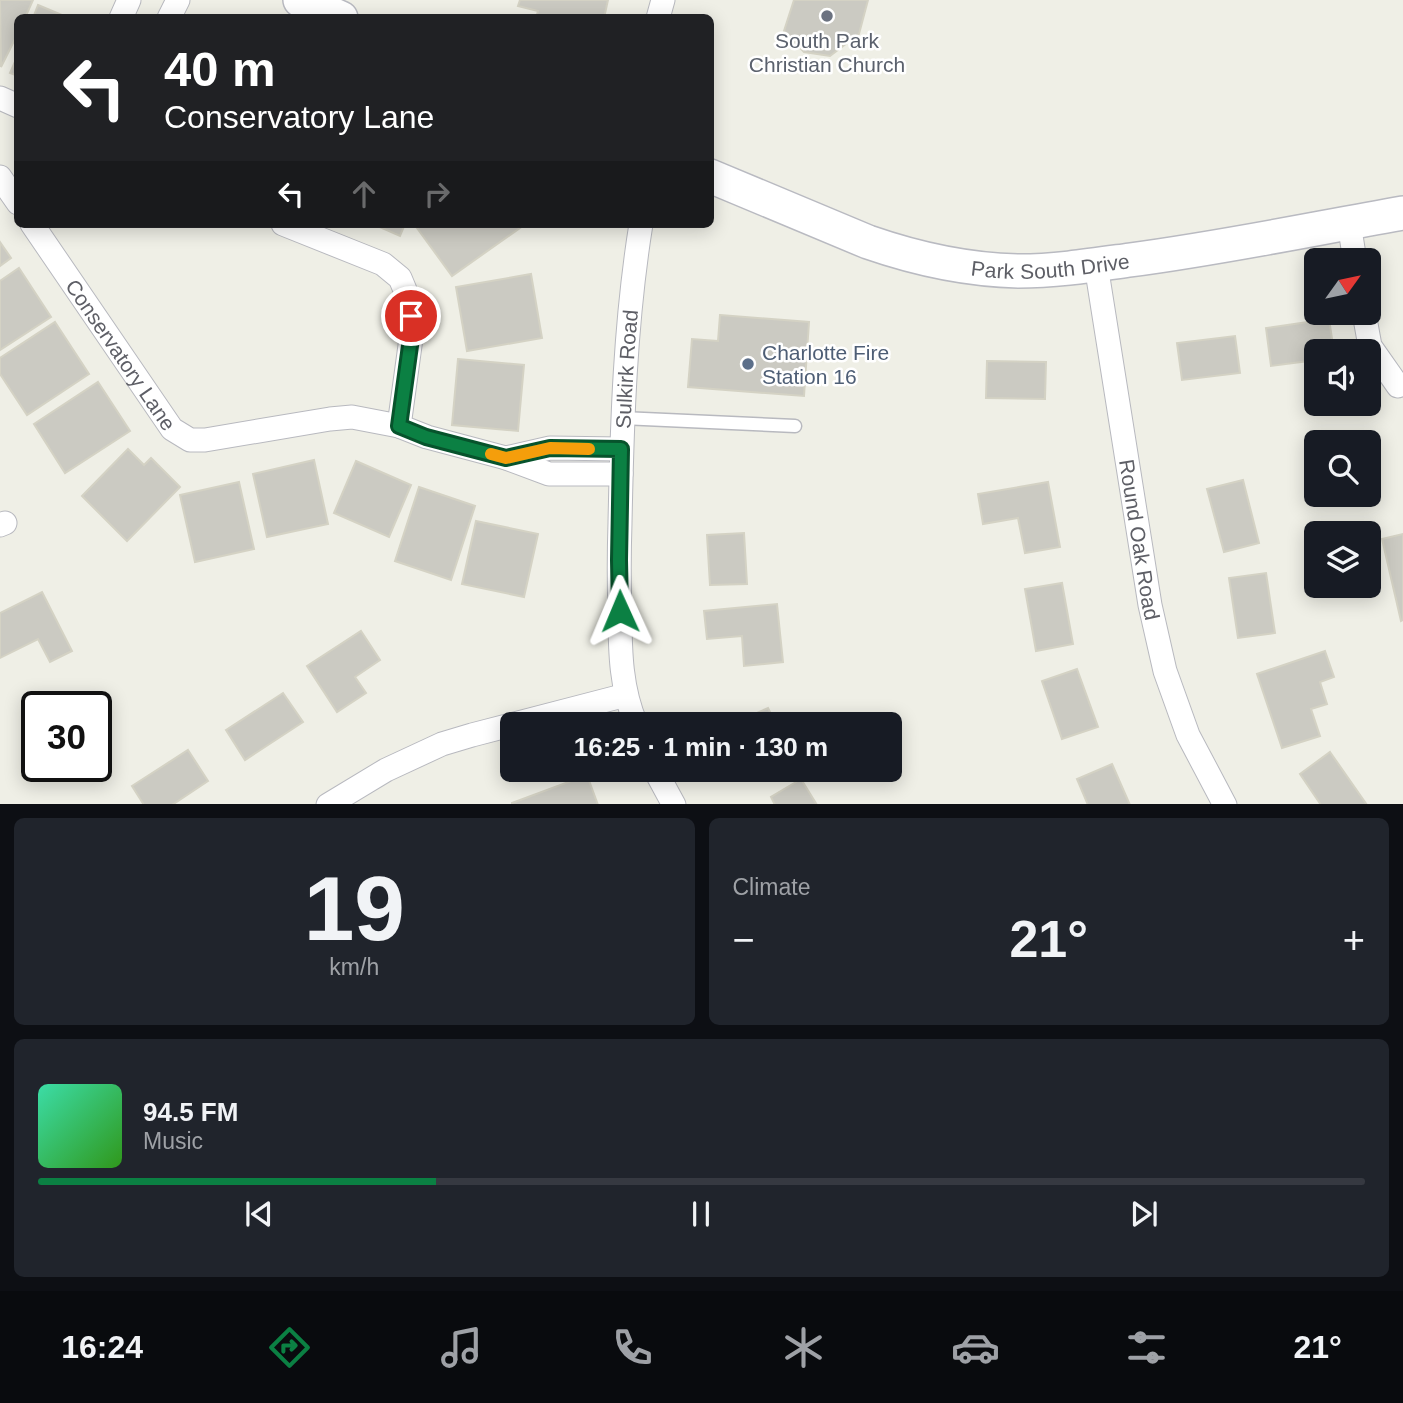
<!DOCTYPE html>
<meta charset="utf-8">
<style>
:root{--surface:#171b24;--page:#20242c;--text:#f1f3f6;--muted:#9ea1a6;--line:#363941;--accent:#0b8043}
body{margin:0;font-family:Helvetica,sans-serif;background:var(--page);color:var(--text);height:100vh;display:flex;flex-direction:column;font-size:26px;white-space:nowrap}
*{box-sizing:border-box;margin:0}
p{font-size:23px;color:var(--muted)}
.icon{flex:none;width:38px;height:38px;fill:none;stroke:currentColor;stroke-width:2;stroke-linecap:round;stroke-linejoin:round}
.map{position:relative;height:804px;overflow:hidden}
.details{display:flex;flex-direction:column;gap:14px;padding:14px;background:#0d0f14;flex:1}
.details>*{flex:none}
.guide{position:absolute;left:14px;top:14px;width:700px;height:214px;border-radius:10px;box-shadow:0 4px 18px #0003;background:#202124;color:#fff;overflow:hidden}
.needle{width:46px;rotate:57deg}
.fabs{position:absolute;left:1304px;top:248px;display:grid;gap:14px}
.fabs a{display:grid;place-items:center;width:77px;height:77px;border-radius:10px;background:var(--surface);box-shadow:0 4px 18px #0003;font-size:35px}
.speed{position:absolute;left:21px;top:691px;display:flex;gap:14px;font-size:35px;font-weight:700;text-align:center}
.speed>*{display:grid;place-content:center;width:91px;height:91px;border-radius:50%;background:var(--surface);box-shadow:0 4px 18px #0003;line-height:1}
.speed .limit{border:4px solid #111;border-radius:10px;background:#fff;color:#111}
.pin{position:absolute;display:grid;place-items:center;width:60px;height:60px;color:#fff;margin:-30px;border:4px solid #fff;border-radius:50%;box-shadow:0 2px 7px #0007}
.me{position:absolute;width:77px;margin:-38px;rotate:359deg;stroke-linejoin:round;filter:drop-shadow(0 0 5px #0008)}
.turn{display:flex;align-items:center;gap:24px;height:147px;padding:0 35px;font-size:32px}
.turn .icon{width:91px;height:91px;stroke-width:2.5}
.turn b{display:block;font-size:49px;line-height:60px}
.lanes{display:flex;align-items:center;height:66px;padding:0 35px;background:#0003;justify-content:center;gap:35px;direction:ltr}
.lanes .off{opacity:.35}
.big{font-size:52px;font-weight:700;line-height:1.1}
.details .widget{flex:1;display:flex;flex-direction:column;justify-content:center;gap:10px;min-width:0;padding:0 24px;border-radius:10px;background:var(--page)}
.details .dial{align-items:center;gap:0}
.dial b{font-size:91px;line-height:1}
.song{display:flex;align-items:center;gap:21px}
.cover{width:84px;height:84px;border-radius:10px;background:linear-gradient(135deg,hsl(160 70% 55%),hsl(110 70% 35%))}
.played{height:7px;border-radius:4px;background:linear-gradient(90deg,var(--accent) 30%,var(--line) 30%)}
.keys{display:flex;justify-content:space-around;direction:ltr}
.heat{display:flex;justify-content:space-between;align-items:center;font-size:38px;direction:ltr}
.details .tiles{flex:1;display:grid;gap:14px;grid-template-columns:1fr 1fr}
.widget:last-child{grid-column:span 2}
.trip{position:absolute;left:500px;top:712px;width:402px;height:70px;border-radius:10px;background:var(--surface);box-shadow:0 4px 18px #0003;font-weight:700;line-height:70px;text-align:center}
.menu{display:flex;height:112px;justify-content:space-around;align-items:center;background:#090b0e;color:var(--muted)}
.menu .icon{width:49px;height:49px}
.menu .current{color:var(--accent)}
.menu b{font-size:32px;color:var(--text)}
.map>svg:first-child{display:block}
.building{fill:#cbcac2;stroke:#d4d2c4;stroke-width:2}
.lines{fill:none;stroke-linecap:round;stroke-linejoin:round}
.lane-casing{stroke:#b8b9bf;stroke-width:15}
.street-casing{stroke:#b8b9bf;stroke-width:25}
.secondary-casing{stroke:#b9bac1;stroke-width:36}
.lane{stroke:#fff;stroke-width:12}
.street{stroke:#fff;stroke-width:23}
.secondary{stroke:#fff;stroke-width:33}
.route-casing{stroke:#07532c;stroke-width:18}
.route{stroke:#0b8043;stroke-width:12}
.slow{stroke:#f59e0b;stroke-width:12}
.worship-dot{fill:#6b7280;stroke:#fff;stroke-width:2.5}
.service-dot{fill:#5c6f8a;stroke:#fff;stroke-width:2.5}
.labels{text-anchor:middle;dominant-baseline:central;stroke-width:5;stroke-linejoin:round;paint-order:stroke}
.worship-label{font-size:21px;fill:#5b616d;stroke:#fff}
.street-label{font-size:21px;fill:#5e5f66;stroke:#fff}
.service-label{font-size:21px;fill:#4e5e75;stroke:#fff;text-anchor:start}
</style>
<div class="map">
<svg width="1403" height="805" viewBox="0 0 1403 805">
<rect width="100%" height="100%" fill="#efefe6"/>
<g class="building">
<polygon points="0,0 33,0 25,18 18,18 18,33 1,67"/>
<polygon points="520,0 608,0 604,18 536,18 538,11 518,6"/>
<polygon points="794,0 868,0 859,34 830,56 804,52 784,31"/>
<polygon points="38,5 69,18 33,18"/>
<polygon points="18,55 18,76 10,73"/>
<polygon points="373,224 405,224 400,236"/>
<polygon points="423,224 517,224 520,228 452,276 417,228"/>
<polygon points="0,242 11,258 0,266"/>
<polygon points="19,268 51,317 0,350 0,281"/>
<polygon points="531,274 542,338 467,351 456,287"/>
<polygon points="720,315 809,322 804,396 688,387 692,339 718,341"/>
<polygon points="1329,319 1334,352 1316,352 1316,360 1271,366 1266,328"/>
<polygon points="55,322 89,374 27,415 0,374 0,358"/>
<polygon points="1235,336 1240,373 1182,380 1177,343"/>
<polygon points="458,359 524,365 518,431 452,425"/>
<polygon points="987,361 1046,362 1045,399 986,398"/>
<polygon points="98,382 130,431 65,473 34,424"/>
<polygon points="128,449 144,465 151,458 180,487 127,541 82,496"/>
<polygon points="314,460 328,524 267,537 253,474"/>
<polygon points="356,461 411,485 389,537 334,513"/>
<polygon points="1243,480 1259,543 1224,552 1207,489"/>
<polygon points="239,482 254,549 195,562 180,495"/>
<polygon points="1048,482 1060,547 1025,553 1018,518 983,524 978,494"/>
<polygon points="419,487 475,506 451,580 395,561"/>
<polygon points="476,521 538,534 524,597 462,584"/>
<polygon points="744,533 747,584 710,585 707,535"/>
<polygon points="1403,534 1403,620 1401,621 1382,539"/>
<polygon points="1266,573 1275,633 1238,638 1229,578"/>
<polygon points="1062,583 1073,644 1036,651 1025,589"/>
<polygon points="42,592 72,651 50,662 38,639 0,658 0,613"/>
<polygon points="777,604 783,662 744,666 742,636 707,639 704,611"/>
<polygon points="361,631 380,660 355,677 366,693 337,712 307,666"/>
<polygon points="1325,651 1334,677 1320,682 1327,704 1311,709 1320,736 1282,748 1257,674"/>
<polygon points="1077,669 1098,727 1062,739 1042,681"/>
<polygon points="283,693 303,722 245,760 226,730"/>
<polygon points="768,708 776,724 732,724"/>
<polygon points="188,750 208,781 172,805 144,805 132,786"/>
<polygon points="1330,752 1367,805 1321,805 1300,774"/>
<polygon points="1112,764 1130,805 1088,805 1077,779"/>
<polygon points="587,775 598,805 512,805 512,803"/>
<polygon points="801,779 817,805 775,805 771,797"/>
</g>
<g class="lines">
<g class="lane-casing">
<polyline id="lane" points="622,418 795,426"/>
</g>
<g class="street-casing">
<g id="street">
<polyline points="121,18 129,0"/>
<polyline points="169,18 178,0"/>
<polyline points="658,18 663,0"/>
<polyline points="0,98 18,106"/>
<polyline points="0,177 18,203"/>
<polyline points="1349,223 1355,261"/>
<path id="s1" d="M32 224 172 429 190 440H205L330 419 352 417 399 426 427 437 506 458 549 474H621"/>
<polyline points="283,224 383,264 400,278 410,302 412,331 399,426"/>
<path id="s2" d="M1096 265 1150 605 1165 671 1188 735 1225 805"/>
<polyline points="1364,313 1370,346 1398,386"/>
<polyline points="506,458 550,448 621,449"/>
<polyline points="0,525 5,523"/>
<path id="s3" d="M636 724C621 689 620 652 620 614 619 584 619 553 620 523 622 423 625 323 641 224"/>
<polyline points="655,770 674,805"/>
<polyline points="328,805 386,770 442,744 472,735 626,695"/>
</g>
</g>
<g class="secondary-casing">
<g id="secondary">
<polyline points="300,0 341,18"/>
<path id="s4" d="M710 176 868 242C917 259 967 270 1019 271 1056 271 1094 265 1130 260 1222 248 1312 229 1403 213"/>
</g>
</g>
<use href="#lane" class="lane"/>
<use href="#street" class="street"/>
<use href="#secondary" class="secondary"/>
</g>
<g class="lines">
<g class="route-casing">
<polyline id="route" points="411,316 412,331 399,426 426,437 506,458 550,448 621,449 619,560 620,611"/>
</g>
<use href="#route" class="route"/>
<polyline class="slow" points="491,454 506,458 550,448 589,449"/>
</g>
<circle class="worship-dot" cx="827" cy="16" r="7"/>
<circle class="service-dot" cx="748" cy="364" r="7"/>
<g class="labels">
<g class="worship-label">
<text x="827" y="40">South Park<tspan x="827" dy="24">Christian Church</tspan></text>
</g>
<g class="street-label">
<text stroke="none"><textPath href="#s4" startOffset="357">Park South Drive</textPath></text>
<text stroke="none"><textPath href="#s1" startOffset="158">Conservatory Lane</textPath></text>
<text stroke="none"><textPath href="#s3" startOffset="357">Sulkirk Road</textPath></text>
<text stroke="none"><textPath href="#s2" startOffset="278">Round Oak Road</textPath></text>
</g>
<g class="service-label">
<text x="762" y="352">Charlotte Fire<tspan x="762" dy="24">Station 16</tspan></text>
</g>
</g>
</svg>
<div class="fabs">
<a><svg class="needle" viewBox="-14 -14 28 28"><path d="M0-13l5 13h-10z" fill="#e53935"/><path d="M0 13l5-13h-10z" fill="#9ea1a6"/></svg></a>
<a><svg class="icon" aria-label="sound" viewBox="0 0 24 24"><path d="M4 9h4l5-4v14l-5-4H4zM17 9q2 3 0 6"/></svg></a>
<a><svg class="icon" aria-label="search" viewBox="0 0 24 24"><circle cx="10" cy="10" r="6"/><path d="M15 15l6 6"/></svg></a>
<a><svg class="icon" aria-label="layers" viewBox="0 0 24 24"><path d="M12 4l9 5-9 5-9-5zM3 14l9 5 9-5"/></svg></a>
</div>
<div class="speed"><div class="limit">30</div></div>
<div class="pin" style="left:411px;top:316px;background:#d93025"><svg class="icon" aria-label="arrive" viewBox="0 0 24 24"><path d="M6 21V4h12l-3 4 3 4H6"/></svg></div>
<svg class="me" style="left:620px;top:611px" viewBox="-20 -20 40 40"><path d="M0-17L14 15 0 8-14 15z" fill="#0b8043" stroke="#fff" stroke-width="4"/></svg>
<div class="trip">16:25 · 1 min · 130 m</div>
<div class="guide">
<div class="turn"><svg class="icon" aria-label="left" viewBox="0 0 24 24"><path d="M17 20v-9H6M10 6l-5 5 5 5"/></svg><div><b>40 m</b>Conservatory Lane</div></div>
<div class="lanes"><svg class="icon" aria-label="left" viewBox="0 0 24 24"><path d="M17 20v-9H6M10 6l-5 5 5 5"/></svg><svg class="icon off" aria-label="ahead" viewBox="0 0 24 24"><path d="M12 20V5M6 11l6-6 6 6"/></svg><svg class="icon off" aria-label="right" viewBox="0 0 24 24"><path d="M7 20v-9h11M14 6l5 5-5 5"/></svg></div>
</div>
</div>
<section class="details">
<div class="tiles">
<div class="widget dial"><b>19</b><p>km/h</p></div>
<div class="widget"><p>Climate</p>
<div class="heat"><a>−</a><b class="big">21°</b><a>+</a></div>
</div>
<div class="widget">
<div class="song"><i class="cover"></i><div><b>94.5 FM</b><p>Music</p></div></div>
<div class="played"></div>
<div class="keys"><svg class="icon" aria-label="previous" viewBox="0 0 24 24"><path d="M18 5L8 12l10 7zM5 5v14"/></svg><svg class="icon" aria-label="pause" viewBox="0 0 24 24"><path d="M8 5v14M16 5v14"/></svg><svg class="icon" aria-label="next" viewBox="0 0 24 24"><path d="M6 5l10 7-10 7zM19 5v14"/></svg></div>
</div>
</div>
</section>
<nav class="menu">
<b>16:24</b>
<svg class="icon current" aria-label="directions" viewBox="0 0 24 24"><path d="M12 3l9 9-9 9-9-9zM9 14v-3h6M13 9l2 2-2 2"/></svg>
<svg class="icon" aria-label="music" viewBox="0 0 24 24"><path d="M9 18V5l10-2v13"/><circle cx="6" cy="18" r="3"/><circle cx="16" cy="16" r="3"/></svg>
<svg class="icon" aria-label="phone" viewBox="0 0 24 24"><path d="M5 4h4l2 5-3 2q2 4 5 5l2-3 5 2v4C11 20 4 13 5 4z"/></svg>
<svg class="icon" aria-label="climate" viewBox="0 0 24 24"><path d="M12 3v18M4 7l16 10M4 17L20 7"/></svg>
<svg class="icon" aria-label="car" viewBox="0 0 24 24"><path d="M5 17H2v-5l4-1 3-4h7l3 4 3 1v5h-3M9 17h6M6 11h13"/><circle cx="7" cy="17" r="2"/><circle cx="17" cy="17" r="2"/></svg>
<svg class="icon" aria-label="filters" viewBox="0 0 24 24"><path d="M4 7h16M4 17h16"/><circle cx="9" cy="7" r="2"/><circle cx="15" cy="17" r="2"/></svg>
<b>21°</b>
</nav>
